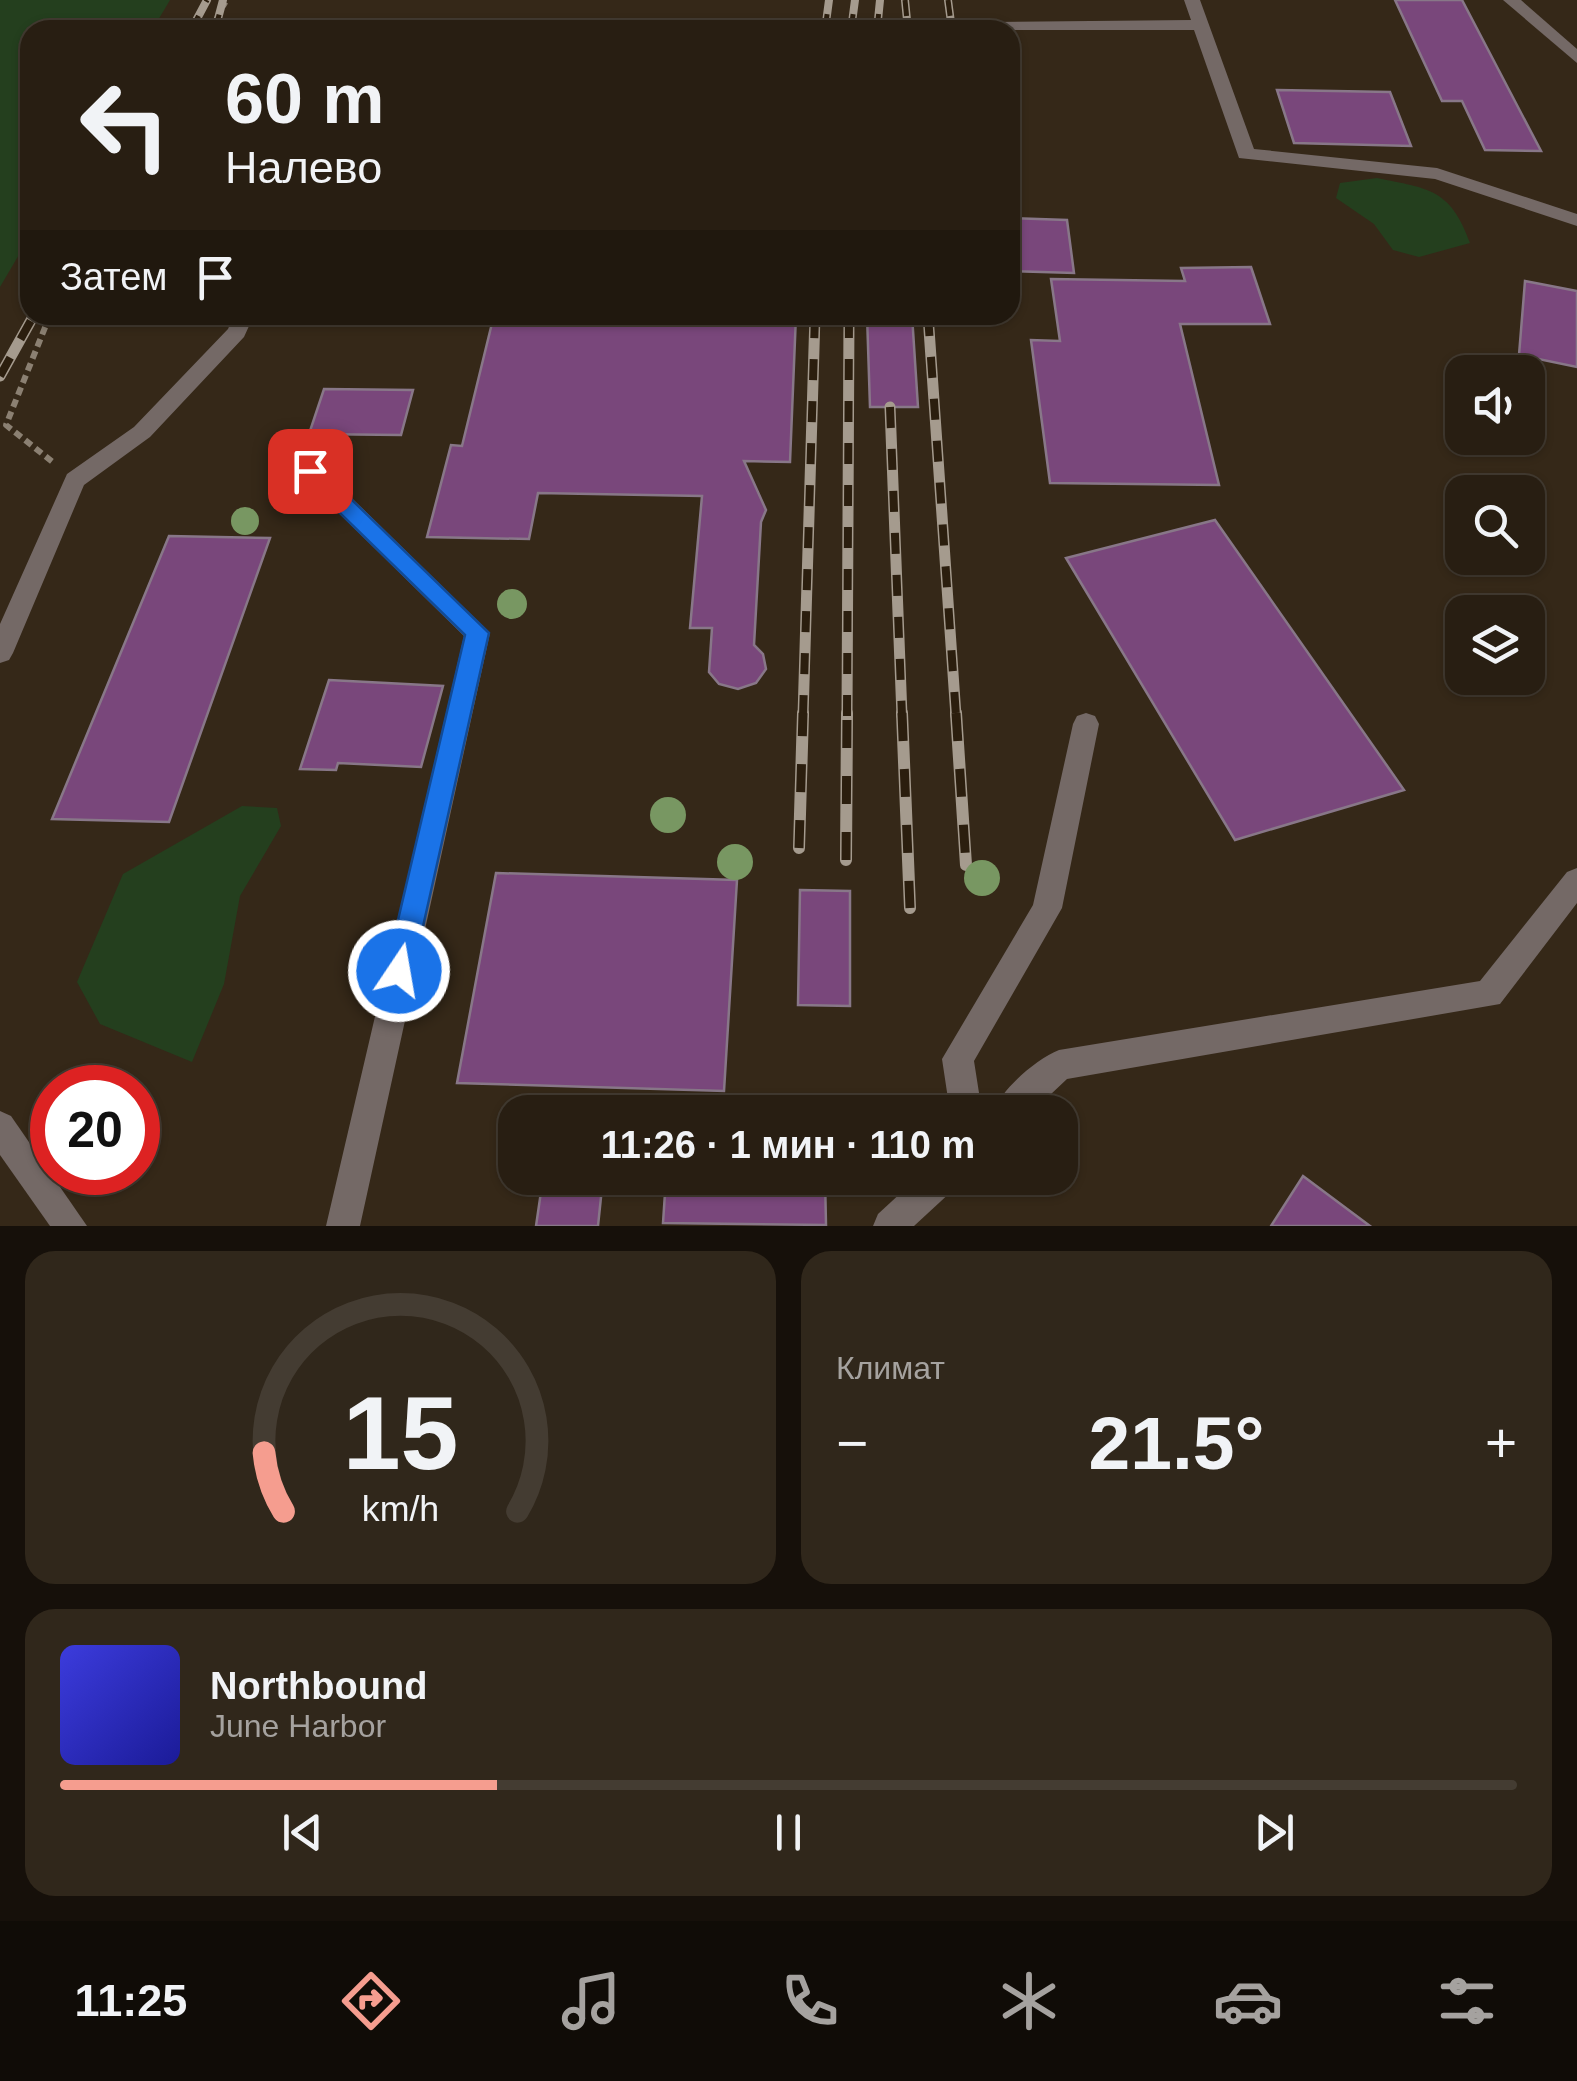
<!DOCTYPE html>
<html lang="ru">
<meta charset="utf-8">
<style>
:root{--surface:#281e12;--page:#30271b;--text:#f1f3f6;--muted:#a5a29f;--line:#443c32;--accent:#f59d8f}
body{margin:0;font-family:Arial,sans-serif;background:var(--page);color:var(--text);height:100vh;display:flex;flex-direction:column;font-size:38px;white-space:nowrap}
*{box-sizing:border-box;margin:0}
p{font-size:32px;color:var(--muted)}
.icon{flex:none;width:55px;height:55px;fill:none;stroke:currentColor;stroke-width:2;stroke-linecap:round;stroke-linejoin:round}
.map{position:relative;height:1226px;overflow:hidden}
.sheet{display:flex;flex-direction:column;gap:25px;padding:25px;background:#16100a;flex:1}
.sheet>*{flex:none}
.top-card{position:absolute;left:20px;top:20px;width:1000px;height:305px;border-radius:30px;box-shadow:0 2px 8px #0004,0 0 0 2px var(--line);background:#281e12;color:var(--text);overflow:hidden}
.controls{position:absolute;left:1445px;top:355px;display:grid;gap:20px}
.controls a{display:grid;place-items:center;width:100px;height:100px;border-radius:20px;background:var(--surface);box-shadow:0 2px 8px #0004,0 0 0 2px var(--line);font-size:50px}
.speed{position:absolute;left:30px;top:1065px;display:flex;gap:20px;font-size:50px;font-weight:700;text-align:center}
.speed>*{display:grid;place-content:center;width:130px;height:130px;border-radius:50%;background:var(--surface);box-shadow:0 2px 8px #0004,0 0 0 2px var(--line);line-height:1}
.speed .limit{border:15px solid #d22;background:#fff;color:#111}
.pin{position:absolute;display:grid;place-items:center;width:85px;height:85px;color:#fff;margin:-42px;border-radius:20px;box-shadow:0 5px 15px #0006}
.me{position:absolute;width:110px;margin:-55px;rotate:12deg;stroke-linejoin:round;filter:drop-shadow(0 0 8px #0008)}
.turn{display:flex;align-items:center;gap:35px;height:210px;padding:0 40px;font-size:45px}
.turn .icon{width:130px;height:130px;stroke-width:2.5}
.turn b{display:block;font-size:70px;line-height:85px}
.then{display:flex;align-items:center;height:95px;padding:0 40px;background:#0003;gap:20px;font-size:38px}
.big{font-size:75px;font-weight:600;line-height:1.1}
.sheet .tile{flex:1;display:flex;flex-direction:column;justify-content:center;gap:15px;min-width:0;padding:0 35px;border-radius:30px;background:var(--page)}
.sheet .dial{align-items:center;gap:0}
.dial svg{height:260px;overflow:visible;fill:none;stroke:var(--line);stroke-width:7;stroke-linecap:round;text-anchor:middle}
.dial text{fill:var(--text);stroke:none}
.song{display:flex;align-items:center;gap:30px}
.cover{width:120px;height:120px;border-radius:15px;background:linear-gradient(135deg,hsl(240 70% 55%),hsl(240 70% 35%))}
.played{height:10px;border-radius:5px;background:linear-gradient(90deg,var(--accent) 30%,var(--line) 30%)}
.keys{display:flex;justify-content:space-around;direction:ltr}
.heat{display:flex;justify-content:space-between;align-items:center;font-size:55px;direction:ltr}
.sheet .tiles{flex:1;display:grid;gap:25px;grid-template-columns:1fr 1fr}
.tile:last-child{grid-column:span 2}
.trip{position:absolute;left:498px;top:1095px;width:580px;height:100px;border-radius:30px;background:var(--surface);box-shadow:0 2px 8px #0004,0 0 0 2px var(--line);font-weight:600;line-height:100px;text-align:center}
.dock{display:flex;height:160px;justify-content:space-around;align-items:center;background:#100c07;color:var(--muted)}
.dock .icon{width:70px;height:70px}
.dock .current{color:var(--accent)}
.dock b{font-size:45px;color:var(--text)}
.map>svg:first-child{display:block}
.green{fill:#243f1e}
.building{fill:#79477b;stroke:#878;stroke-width:2.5}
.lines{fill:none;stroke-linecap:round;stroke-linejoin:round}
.path-far1{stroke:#8b8072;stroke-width:5;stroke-dasharray:5 4;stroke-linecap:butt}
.path{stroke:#8b8072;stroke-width:6;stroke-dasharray:8 5;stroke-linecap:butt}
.minor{fill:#746966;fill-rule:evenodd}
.rail-far2-casing{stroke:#a59b8e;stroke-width:8}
.rail-far1-casing{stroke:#a59b8e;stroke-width:11}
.rail-casing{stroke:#a59b8e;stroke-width:12}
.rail-far2{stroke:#2b1e0e;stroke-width:5;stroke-dasharray:16;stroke-linecap:butt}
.rail-far1{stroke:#2b1e0e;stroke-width:8;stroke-dasharray:21;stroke-linecap:butt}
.rail{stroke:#2b1e0e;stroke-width:9;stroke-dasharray:28;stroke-linecap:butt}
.tree{fill:#789762}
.route{fill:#1a73e8;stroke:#114b97;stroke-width:2.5}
</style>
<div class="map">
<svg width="1577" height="1226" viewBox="0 0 1577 1226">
<rect width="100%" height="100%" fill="#352818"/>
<g class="green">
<polygon points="0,0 170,0 154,27 158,30 30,30 30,236 0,287"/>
<path d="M1377 178C1429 189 1450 188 1470 243L1419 257 1393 250 1374 224 1336 198 1340 183Z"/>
<polygon points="242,806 277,808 281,826 240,896 224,984 192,1062 100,1024 77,982 123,874"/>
</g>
<g class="building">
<polygon points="1395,0 1462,0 1541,151 1485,150 1462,101 1442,101"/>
<polygon points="1277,90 1390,92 1411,146 1294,143"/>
<polygon points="1010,218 1067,220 1074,273 1010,271"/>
<polygon points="1251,267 1270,324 1180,324 1219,485 1050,483 1031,340 1060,341 1051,279 1185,281 1181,268"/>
<polygon points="1525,281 1577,291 1577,367 1519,355"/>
<polygon points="494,315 796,315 790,462 744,461 766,510 761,522 754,645 763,654 766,669 756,683 738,689 719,684 709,672 712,628 690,628 702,496 538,493 529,539 427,537 451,445 462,446"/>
<polygon points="867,315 912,315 918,407 870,407"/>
<polygon points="324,389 413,390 401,435 309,434"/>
<polygon points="1215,520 1404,790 1235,840 1066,558"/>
<polygon points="169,536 270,538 169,822 52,819"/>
<polygon points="329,680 443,686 421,767 338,763 336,770 300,769"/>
<polygon points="496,873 737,880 724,1091 457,1083"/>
<polygon points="800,890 850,891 850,1006 798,1005"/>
<polygon points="1303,1176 1370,1226 1271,1226"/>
<polygon points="543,1178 603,1178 598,1226 536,1226"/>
<polygon points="666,1178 825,1178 826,1225 663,1223"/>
</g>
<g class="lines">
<polyline class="path-far1" points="210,30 227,0"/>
<polyline class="path" points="50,315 6,425 54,463"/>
<g class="minor">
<polygon points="1184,0 1200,0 1254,149 1437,168 1577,214 1577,226 1435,179 1239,158 1194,30 692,30 700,25 1191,20"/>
<polygon points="1503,0 1521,0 1577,49 1577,63"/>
<polygon points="234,315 254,315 244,337 150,437 84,485 13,653 9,660 0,663 0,624 67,474 134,427 228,329"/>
<polygon points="310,463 318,465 490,633 360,1226 326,1226 464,636 302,477 299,471"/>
<polygon points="1086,713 1095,716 1099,724 1062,908 974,1061 982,1112 950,1112 942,1059 1033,905 1073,724 1077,716"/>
<path d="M1577 868V903L1500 1004 1067 1079 1032 1112H993C1002 1089 1036 1059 1059 1050L1480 981 1567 872Z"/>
<polygon points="0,1111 11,1116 87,1226 50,1226 0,1155"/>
<polygon points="917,1178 958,1178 953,1190 914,1226 873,1226 878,1214"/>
</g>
<g class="rail-far2-casing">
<g id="rail-far2">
<polyline points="905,0 908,30"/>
<polyline points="948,0 952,30"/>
<polyline points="191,30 207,0"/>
<polyline points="215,30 223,0"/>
<polyline points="825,30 829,0"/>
<polyline points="851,30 855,0"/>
<polyline points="877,30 880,0"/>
</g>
</g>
<g class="rail-far1-casing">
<g id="rail-far1">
<polyline points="928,315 956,716"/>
<polyline points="0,376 34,315"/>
<polyline points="890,407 902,716"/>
<polyline points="803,716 815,315"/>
<polyline points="847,716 849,315"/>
</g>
</g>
<g class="rail-casing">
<g id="rail">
<polyline points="902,713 910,908"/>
<polyline points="956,713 966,865"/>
<polyline points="799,848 803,713"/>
<polyline points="846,860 847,713"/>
</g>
</g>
<use href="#rail-far2" class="rail-far2"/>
<use href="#rail-far1" class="rail-far1"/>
<use href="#rail" class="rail"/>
</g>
<g class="tree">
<circle cx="245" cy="521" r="14"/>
<circle cx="512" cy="604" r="15"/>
<circle cx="668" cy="815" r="18"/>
<circle cx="735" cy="862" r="18"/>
<circle cx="982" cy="878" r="18"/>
</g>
<polygon class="route" points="310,464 317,466 489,633 413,971 409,980 399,984 390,980 386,971 465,635 302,476 299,471"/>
</svg>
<div class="controls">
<a><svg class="icon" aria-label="sound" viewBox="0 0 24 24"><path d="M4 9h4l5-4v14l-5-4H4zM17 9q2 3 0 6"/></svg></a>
<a><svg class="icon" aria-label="search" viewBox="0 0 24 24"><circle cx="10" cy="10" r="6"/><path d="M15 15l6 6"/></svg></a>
<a><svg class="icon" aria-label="layers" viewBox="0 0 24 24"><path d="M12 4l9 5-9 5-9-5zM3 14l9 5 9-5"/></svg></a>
</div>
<div class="speed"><div class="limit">20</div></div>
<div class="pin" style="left:310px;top:471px;background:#d93025"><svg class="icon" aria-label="arrive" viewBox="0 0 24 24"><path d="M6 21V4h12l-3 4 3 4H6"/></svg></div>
<svg class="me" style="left:399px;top:971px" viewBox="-20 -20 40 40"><circle r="17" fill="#1a73e8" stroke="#fff" stroke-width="3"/><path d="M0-11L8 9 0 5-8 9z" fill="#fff"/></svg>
<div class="trip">11:26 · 1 мин · 110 m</div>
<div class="top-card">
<div class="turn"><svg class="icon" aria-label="left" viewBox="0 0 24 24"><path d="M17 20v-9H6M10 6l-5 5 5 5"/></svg><div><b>60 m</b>Налево</div></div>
<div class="then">Затем<svg class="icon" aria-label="arrive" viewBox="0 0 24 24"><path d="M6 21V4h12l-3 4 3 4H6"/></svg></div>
</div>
</div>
<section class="sheet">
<div class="tiles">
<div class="tile dial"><svg viewBox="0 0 100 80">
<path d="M14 69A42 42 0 1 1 86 69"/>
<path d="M14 69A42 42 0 0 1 8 51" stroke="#f59d8f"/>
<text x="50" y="56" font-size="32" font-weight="700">15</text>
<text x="50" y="72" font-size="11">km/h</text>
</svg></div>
<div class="tile"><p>Климат</p>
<div class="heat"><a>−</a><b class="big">21.5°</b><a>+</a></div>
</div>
<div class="tile">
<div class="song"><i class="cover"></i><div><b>Northbound</b><p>June Harbor</p></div></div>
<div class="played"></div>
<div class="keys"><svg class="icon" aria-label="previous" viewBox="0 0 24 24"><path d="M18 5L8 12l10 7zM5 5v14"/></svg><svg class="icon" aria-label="pause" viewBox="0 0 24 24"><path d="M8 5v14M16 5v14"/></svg><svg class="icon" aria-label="next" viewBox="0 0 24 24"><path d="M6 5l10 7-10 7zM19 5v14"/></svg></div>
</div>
</div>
</section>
<nav class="dock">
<b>11:25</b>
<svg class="icon current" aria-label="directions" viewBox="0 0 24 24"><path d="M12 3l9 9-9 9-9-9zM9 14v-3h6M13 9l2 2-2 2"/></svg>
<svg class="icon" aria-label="music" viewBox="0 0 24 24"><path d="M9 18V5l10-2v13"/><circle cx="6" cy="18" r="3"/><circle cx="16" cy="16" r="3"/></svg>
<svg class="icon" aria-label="phone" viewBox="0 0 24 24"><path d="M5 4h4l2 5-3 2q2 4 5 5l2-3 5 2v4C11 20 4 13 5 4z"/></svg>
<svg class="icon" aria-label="climate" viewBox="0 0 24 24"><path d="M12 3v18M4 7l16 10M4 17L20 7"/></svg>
<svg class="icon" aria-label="car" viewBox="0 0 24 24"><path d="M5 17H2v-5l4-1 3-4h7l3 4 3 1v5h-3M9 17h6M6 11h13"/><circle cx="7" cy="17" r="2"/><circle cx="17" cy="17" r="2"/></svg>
<svg class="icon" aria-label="filters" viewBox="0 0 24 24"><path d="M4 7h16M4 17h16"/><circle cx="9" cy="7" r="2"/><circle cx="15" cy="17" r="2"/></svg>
</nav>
